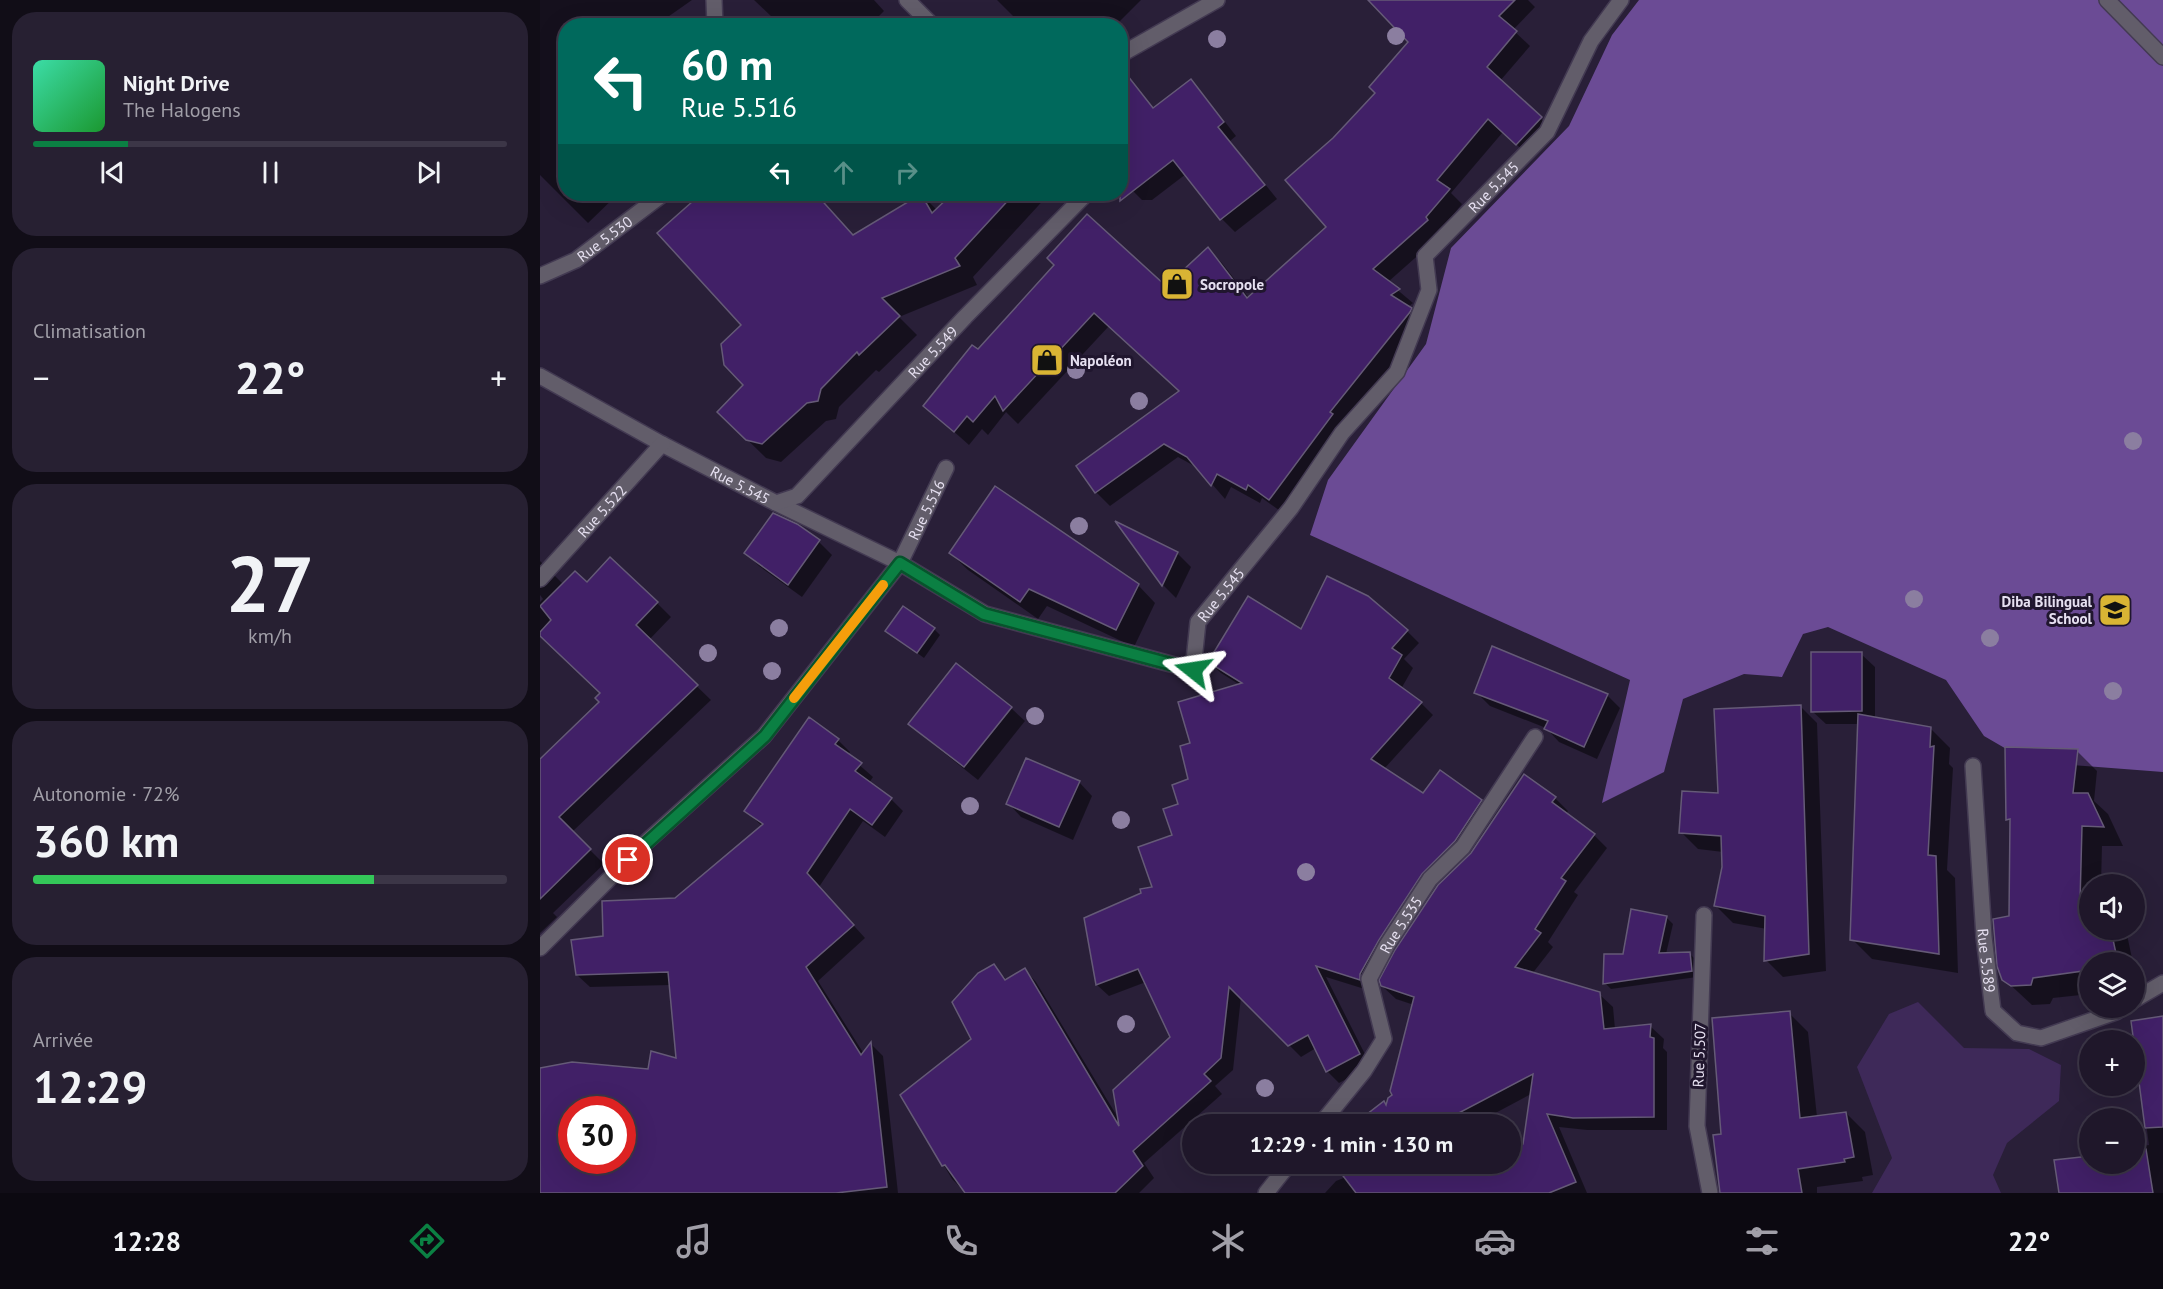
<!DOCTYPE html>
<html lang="fr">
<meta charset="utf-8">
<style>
:root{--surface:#1f172a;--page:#272032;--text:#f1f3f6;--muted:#a19fa8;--line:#3c3647;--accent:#0b8043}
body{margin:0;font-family:"PT Sans",sans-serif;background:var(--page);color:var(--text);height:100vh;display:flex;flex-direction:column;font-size:22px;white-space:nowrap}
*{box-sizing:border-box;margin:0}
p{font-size:20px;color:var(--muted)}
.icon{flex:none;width:33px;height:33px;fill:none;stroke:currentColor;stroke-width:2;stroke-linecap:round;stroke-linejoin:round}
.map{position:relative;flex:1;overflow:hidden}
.drawer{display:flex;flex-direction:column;gap:12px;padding:12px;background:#110d17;width:540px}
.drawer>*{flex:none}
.hud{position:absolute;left:18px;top:18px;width:570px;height:183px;border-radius:24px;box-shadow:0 6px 24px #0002,0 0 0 2px var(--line);background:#00695c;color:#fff;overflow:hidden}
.controls{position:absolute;left:1539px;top:874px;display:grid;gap:12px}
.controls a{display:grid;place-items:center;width:66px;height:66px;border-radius:50%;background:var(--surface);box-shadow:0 6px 24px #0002,0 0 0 2px var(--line);font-size:30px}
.speed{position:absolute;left:18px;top:1096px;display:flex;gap:12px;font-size:30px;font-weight:700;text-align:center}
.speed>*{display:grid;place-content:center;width:78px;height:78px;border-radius:50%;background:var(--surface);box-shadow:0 6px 24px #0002,0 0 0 2px var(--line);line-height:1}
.speed .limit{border:9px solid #d22;background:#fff;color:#111}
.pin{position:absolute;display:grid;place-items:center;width:51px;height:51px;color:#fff;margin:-26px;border:3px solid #fff;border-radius:50%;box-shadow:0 2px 6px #0007}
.me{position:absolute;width:66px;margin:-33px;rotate:285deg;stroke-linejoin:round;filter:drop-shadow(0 0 4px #0008)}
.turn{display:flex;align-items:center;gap:21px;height:126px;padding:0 24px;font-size:27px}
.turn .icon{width:78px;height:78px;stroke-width:2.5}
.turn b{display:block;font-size:42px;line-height:51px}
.lanes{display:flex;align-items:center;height:57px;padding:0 24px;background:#0003;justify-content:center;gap:30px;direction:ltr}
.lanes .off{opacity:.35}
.big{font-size:45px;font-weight:700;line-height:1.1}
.drawer .tile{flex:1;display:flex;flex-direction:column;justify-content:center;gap:9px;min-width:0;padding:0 21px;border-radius:24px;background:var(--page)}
.drawer .dial{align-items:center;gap:0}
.dial b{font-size:78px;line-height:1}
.song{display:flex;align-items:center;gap:18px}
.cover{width:72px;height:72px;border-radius:9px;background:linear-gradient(135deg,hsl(160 70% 55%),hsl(130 70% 35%))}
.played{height:6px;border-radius:3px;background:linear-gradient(90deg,var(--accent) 20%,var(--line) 20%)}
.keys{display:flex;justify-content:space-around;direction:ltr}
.heat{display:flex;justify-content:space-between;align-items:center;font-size:33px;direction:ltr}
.charge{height:9px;border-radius:4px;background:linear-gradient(90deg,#34c759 72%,var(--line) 0)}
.trip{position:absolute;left:642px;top:1114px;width:339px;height:60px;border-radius:30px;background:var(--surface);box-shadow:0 6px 24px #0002,0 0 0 2px var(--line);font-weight:700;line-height:60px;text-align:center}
.tabs{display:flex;height:96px;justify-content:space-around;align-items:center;background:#0c0911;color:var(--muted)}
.tabs .icon{width:42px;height:42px}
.tabs .selected{color:var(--accent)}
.tabs b{font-size:27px;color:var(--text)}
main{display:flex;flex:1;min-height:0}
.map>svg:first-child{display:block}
.green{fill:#3e2959}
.forest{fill:#6b4b95}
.shadow{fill:#0007;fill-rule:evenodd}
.building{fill:#412067;stroke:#655a77;stroke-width:1.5;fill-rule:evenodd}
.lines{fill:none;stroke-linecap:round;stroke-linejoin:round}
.minor-casing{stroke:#433a52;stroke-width:18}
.minor{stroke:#625d6a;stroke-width:15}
.tree{fill:#8b7ea0}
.route-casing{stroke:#07532c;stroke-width:15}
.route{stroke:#0b8043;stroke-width:10}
.slow{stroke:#f59e0b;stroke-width:10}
.labels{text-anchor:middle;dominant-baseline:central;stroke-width:6;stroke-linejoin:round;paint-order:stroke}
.street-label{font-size:15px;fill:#e6e0f1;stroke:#20162e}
.poi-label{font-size:15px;font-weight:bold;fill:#e6e0f1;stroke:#20162e;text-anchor:start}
</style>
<main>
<section class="drawer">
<div class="tile">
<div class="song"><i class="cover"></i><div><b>Night Drive</b><p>The Halogens</p></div></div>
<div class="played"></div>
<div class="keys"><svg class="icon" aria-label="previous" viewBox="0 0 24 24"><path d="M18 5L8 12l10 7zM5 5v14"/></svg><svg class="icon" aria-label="pause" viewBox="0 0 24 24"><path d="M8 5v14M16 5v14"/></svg><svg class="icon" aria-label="next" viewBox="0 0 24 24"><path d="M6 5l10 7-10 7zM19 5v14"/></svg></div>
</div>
<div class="tile"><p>Climatisation</p>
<div class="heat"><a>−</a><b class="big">22°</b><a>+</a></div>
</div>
<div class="tile dial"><b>27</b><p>km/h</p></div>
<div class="tile"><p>Autonomie · 72%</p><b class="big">360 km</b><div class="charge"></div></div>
<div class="tile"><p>Arrivée</p><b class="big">12:29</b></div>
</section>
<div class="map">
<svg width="1623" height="1193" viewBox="0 0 1623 1193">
<rect width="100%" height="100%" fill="#291f38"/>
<polygon class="green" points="1378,1002 1424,1048 1489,1049 1521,1065 1519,1101 1467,1143 1453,1175 1461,1193 1332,1193 1352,1158 1317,1067 1349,1014"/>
<polygon class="forest" points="1099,0 1623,0 1623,772 1506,763 1475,754 1444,736 1406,680 1288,627 1263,634 1242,677 1204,674 1143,699 1124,772 1062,803 1090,680 770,535 788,480 886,344 911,248 1029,126 1072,35"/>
<g class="shadow">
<polygon points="0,0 152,0 115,26 26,26 26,194 78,194 48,223 0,175"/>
<polygon points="214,0 334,0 344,11 337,18 343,26 230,26 229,24 234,19"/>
<polygon points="457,0 601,0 575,26 483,26"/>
<polygon points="853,0 988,0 995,7 973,30 990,46 960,81 1015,132 991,158 963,132 911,193 922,204 899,232 901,235 848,282 873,303 868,307 885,323 883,326 803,426 743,513 722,498 720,503 691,487 685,499 658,468 638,457 570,506 556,492 538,466 640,392 569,326 478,424 466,412 448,435 442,429 429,445 385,406 516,266 643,310 668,249 682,263 709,298 788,227 794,139 837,94 871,42"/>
<polygon points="580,69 614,109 651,81 664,95 696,136 690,141 737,199 695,232 682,219 646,174 612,200 602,200 588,186"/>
<polygon points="163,194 275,194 314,236 382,195 397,210 414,194 509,194 433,277 437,285 359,317 377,335 339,372 336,370 299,407 296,419 286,421 241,462 226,458 179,412 205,385 203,325 119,233"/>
<polygon points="256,525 279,542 292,555 262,597 219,566 206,553"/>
<polygon points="580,525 638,554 651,567 636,598 623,585"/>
<polygon points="410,553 598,585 615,603 594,647 507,606 498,619 428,570"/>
<polygon points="0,561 24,585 47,584 117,603 131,617 109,640 171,700 32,832 64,864 13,913 17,917 0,933 0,761 61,702 62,693 0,635 0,602 3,599 0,595"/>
<polygon points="394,629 400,635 384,658 347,631"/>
<polygon points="761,631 867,631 879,643 864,659 873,668 861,689 881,703 893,715 844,769 884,795 941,801 953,813 893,885 850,952 831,991 786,977 831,1066 799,1083 787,1071 776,1048 761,1057 701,997 693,1070 675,1086 682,1094 604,1163 614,1178 599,1193 452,1193 424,1191 412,1179 362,1095 433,1039 453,965 467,980 485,970 496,982 580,1121 632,1038 606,982 569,996 557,985 546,919 614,888 634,836 640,805 650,780 652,744 700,685 681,673 669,662"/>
<polygon points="1321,654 1335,667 1335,719 1390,728 1410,748 1409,764 1413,768 1407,870 1415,878 1418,973 1332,959 1312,939 1319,724 1286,724 1272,711"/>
<polygon points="416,665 471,708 485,721 438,780 384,737 370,723"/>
<polygon points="936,692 1067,695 1080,708 1057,759 1019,742 1006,728 950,706"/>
<polygon points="1260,706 1277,723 1286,971 1243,977 1226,960 1227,929 1193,923 1176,906 1184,867 1183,852 1158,849 1141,832 1180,795"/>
<path d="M298 740 310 752 308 755 333 777 329 783 351 799 363 811 345 837 323 821 279 887 325 938 278 981 324 1054 331 1044 343 1056 358 1193H0V1069L109 1071 138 1060 131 985 50 987 37 975 65 937 136 900 222 826 206 811ZM32 1110H82V1161H32Z"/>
<polygon points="1537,751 1557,771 1554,801 1568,814 1583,846 1562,846 1561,885 1550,885 1550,930 1586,930 1593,963 1550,963 1550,994 1513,998 1510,1004 1492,1005 1464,979 1470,917 1471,823 1468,819"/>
<polygon points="539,782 552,796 533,840 481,817 468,803"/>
<polygon points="1015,798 1028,811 1026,814 1054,835 1067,848 1034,892 1038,895 1008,942 1013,947 992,974 1059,994 1073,1007 1075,1029 1110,1026 1124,1039 1123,1048 1127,1052 1127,1130 1047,1130 1019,1127 1047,1193 785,1193 796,1181 806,1177 796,1164 970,1164 984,1145 991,1094 933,1125 815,1125 847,1106 854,1095 874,1005 856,999 842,986"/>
<polygon points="1126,917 1133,924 1126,954 1150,954 1156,960 1157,977 1071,989 1065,983"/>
<polygon points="1594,973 1601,1006 1594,1007"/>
<polygon points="1249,1013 1268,1032 1277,1117 1306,1113 1325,1132 1333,1175 1322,1177 1323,1181 1277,1187 1277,1193 1182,1193 1183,1135"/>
<polygon points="1623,1018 1623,1193 1520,1193 1550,1164 1594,1164 1594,1147 1609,1145 1592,1022"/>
</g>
<g class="building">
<polygon points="828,0 975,0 959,16 977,31 947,67 1002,117 976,145 948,119 897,180 910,189 886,217 888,220 833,269 860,289 851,295 872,308 870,312 790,412 793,414 729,500 708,485 706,490 677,474 671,486 647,457 624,444 555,493 536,466 639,391 554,313 463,411 455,396 433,422 427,416 414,432 383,406 432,345 438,349 514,265 507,258 547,214 626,286 668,247 707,298 786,227 745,180 793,138 835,93 829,87 868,42"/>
<polygon points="580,66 613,108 651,79 684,122 678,127 725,185 680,220 633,160 580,201"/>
<polygon points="161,194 276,194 313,235 381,194 392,213 412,194 474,194 415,258 420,266 342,298 360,316 319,355 317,352 281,389 278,401 267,403 222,444 206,440 177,412 203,385 184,365 181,344 201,325 117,233"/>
<polygon points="455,486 599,584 576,630 489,589 480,602 409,553"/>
<polygon points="233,513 257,524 280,540 248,585 204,553"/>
<polygon points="575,521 638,552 622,586"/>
<polygon points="70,557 118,602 96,625 158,685 19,817 51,849 0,899 0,759 59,702 55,698 60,693 0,636 0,632 11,620 0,606 35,571 47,582"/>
<polygon points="787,576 828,596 868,630 852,648 862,655 849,678 882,702 831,759 883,793 900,770 942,800 915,841 882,874 839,940 820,974 820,980 776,966 820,1054 786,1072 768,1035 748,1046 689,987 681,1058 664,1074 671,1081 593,1151 603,1166 575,1193 425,1193 405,1165 402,1166 360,1095 431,1039 412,1002 438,973 454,964 465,980 485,968 579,1126 573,1090 630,1037 598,969 556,985 544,918 601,893 600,889 612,887 598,847 632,835 623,809 638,804 632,785 648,779 640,746 650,743 638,702 702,683 668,662 708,596 761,629"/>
<polygon points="363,606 395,628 377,653 345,631"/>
<polygon points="952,646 1068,694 1044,747 1004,729 1008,721 934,693"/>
<polygon points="1271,652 1322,652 1322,711 1271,712"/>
<polygon points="416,663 472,707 424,767 368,724"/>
<polygon points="1261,705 1269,954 1224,961 1225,916 1174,906 1182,867 1181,836 1139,833 1142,791 1178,793 1174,709"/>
<polygon points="1318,714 1391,727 1390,747 1394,746 1388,855 1396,856 1399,954 1310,940"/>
<path d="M269 717 299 739 295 744 322 763 315 771 352 798 332 825 310 809 267 873 314 925 266 967 321 1055 331 1042 347 1187 296 1193H0V1068L32 1062 108 1069 111 1051 136 1058 128 972 36 975 31 940 63 936 62 901 135 898 223 824 204 811ZM32 1110H82V1161H32Z"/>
<polygon points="1465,747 1538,749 1533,793 1548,793 1564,827 1542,826 1540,902 1550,901 1550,930 1571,930 1578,963 1550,963 1550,970 1493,978 1491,985 1471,986 1462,980 1457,966 1453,919 1469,916 1470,819 1466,820"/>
<polygon points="486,758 540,781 519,827 466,804"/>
<polygon points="984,774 1016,797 1012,802 1055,834 1021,878 1026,881 995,929 1001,933 975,967 1060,992 1064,1029 1111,1024 1110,1037 1114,1038 1114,1117 1033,1118 1007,1114 1036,1182 1009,1193 816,1193 794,1164 970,1164 970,1150 983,1144 993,1074 911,1117 916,1125 813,1125 844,1101 846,1105 848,1098 852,1095 850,1091 874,997 841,986 839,980 855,950 898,885 931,853"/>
<polygon points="1091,909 1127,916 1119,953 1150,952 1152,971 1063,984 1064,954 1083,954"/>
<polygon points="1250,1011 1260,1118 1306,1112 1314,1157 1304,1159 1305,1162 1258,1169 1262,1193 1180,1193 1173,1135 1181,1134 1172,1018"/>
<polygon points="1623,1016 1623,1127 1605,1128 1591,1021"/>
<polygon points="1606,1149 1613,1193 1519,1193 1514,1160 1550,1156 1550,1164 1594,1164 1594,1150"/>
</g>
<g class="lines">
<g class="minor-casing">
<g id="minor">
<polyline points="174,0 175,26"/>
<polyline points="367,0 393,26"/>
<polyline points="1567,0 1623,57"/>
<polyline points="580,55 677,0"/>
<path id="s1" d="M0 276 36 260 123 194"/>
<path id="s2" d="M0 376 122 444 236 503 360 563 445 614 653 670 658 622 751 508 802 433 857 372 889 290 885 256 1007 132 1051 41 1081 0"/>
<path id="s3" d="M236 503 257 496 425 317 546 194"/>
<path id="s4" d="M0 579 122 444"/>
<path id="s5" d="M1433 766 1444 937 1453 1011 1477 1033 1501 1038 1576 1012 1582 1008"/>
<polyline points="1164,915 1157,1126 1170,1193"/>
<path id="s6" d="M0 948 103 845 224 736 360 563 406 468"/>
<polyline points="1594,1000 1623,983"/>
<path id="s7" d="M780 1125 824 1071 844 1039 829 979 847 945 890 879 923 847 995 737"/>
<polyline points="726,1193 749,1164"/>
</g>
</g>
<use href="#minor" class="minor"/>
</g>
<g class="tree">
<circle cx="856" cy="36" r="9"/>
<circle cx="677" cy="39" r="9"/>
<circle cx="536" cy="370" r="9"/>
<circle cx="599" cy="401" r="9"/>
<circle cx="1593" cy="441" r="9"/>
<circle cx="539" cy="526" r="9"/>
<circle cx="1374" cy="599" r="9"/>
<circle cx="239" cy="628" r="9"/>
<circle cx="1450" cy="638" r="9"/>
<circle cx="168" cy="653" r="9"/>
<circle cx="232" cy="671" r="9"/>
<circle cx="1573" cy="691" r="9"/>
<circle cx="495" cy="716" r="9"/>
<circle cx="430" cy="806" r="9"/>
<circle cx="581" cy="820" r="9"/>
<circle cx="766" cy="872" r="9"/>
<circle cx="586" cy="1024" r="9"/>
<circle cx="725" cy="1088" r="9"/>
</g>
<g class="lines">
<g class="route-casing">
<polyline id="route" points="88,860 225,736 360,563 444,614 653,670"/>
</g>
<use href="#route" class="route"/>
<polyline class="slow" points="254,698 343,585"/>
</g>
<defs>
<g id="shop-square" transform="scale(1.725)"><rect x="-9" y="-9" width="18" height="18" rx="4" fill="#d9b434" stroke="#20162e"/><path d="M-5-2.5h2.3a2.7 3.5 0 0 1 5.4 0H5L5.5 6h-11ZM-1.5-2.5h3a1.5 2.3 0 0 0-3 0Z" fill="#111"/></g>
<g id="school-square" transform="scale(1.725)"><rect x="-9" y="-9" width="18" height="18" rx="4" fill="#d9b434" stroke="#20162e"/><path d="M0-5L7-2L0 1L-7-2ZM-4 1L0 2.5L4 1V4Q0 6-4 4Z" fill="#111"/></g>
</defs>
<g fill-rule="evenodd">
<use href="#shop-square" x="637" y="284"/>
<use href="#shop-square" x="507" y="360"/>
<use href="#school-square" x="1575" y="610"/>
</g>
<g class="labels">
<g class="street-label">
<text stroke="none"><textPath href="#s2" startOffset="1308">Rue 5.545</textPath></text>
<text stroke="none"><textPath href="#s1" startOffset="75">Rue 5.530</textPath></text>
<text stroke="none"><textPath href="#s3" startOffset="220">Rue 5.549</textPath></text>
<text stroke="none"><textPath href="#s2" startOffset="228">Rue 5.545</textPath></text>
<text stroke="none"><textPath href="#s6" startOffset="588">Rue 5.516</textPath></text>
<text stroke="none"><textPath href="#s4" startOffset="92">Rue 5.522</textPath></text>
<text stroke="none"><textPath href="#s2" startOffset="804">Rue 5.545</textPath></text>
<text stroke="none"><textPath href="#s7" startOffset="232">Rue 5.535</textPath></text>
<text stroke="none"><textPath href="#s5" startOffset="195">Rue 5.589</textPath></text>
<text transform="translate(1159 1055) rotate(-88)">Rue 5.507</text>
</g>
<g class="poi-label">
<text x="660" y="284">Socropole</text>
<text x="530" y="360">Napoléon</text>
<text x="1552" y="601" text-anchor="end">Diba Bilingual<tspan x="1552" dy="17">School</tspan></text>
</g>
</g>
</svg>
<div class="controls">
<a><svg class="icon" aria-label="sound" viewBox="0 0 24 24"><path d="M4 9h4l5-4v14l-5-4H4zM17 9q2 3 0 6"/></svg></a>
<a><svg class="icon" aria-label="layers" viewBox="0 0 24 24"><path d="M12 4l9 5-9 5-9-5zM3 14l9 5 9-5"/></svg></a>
<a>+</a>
<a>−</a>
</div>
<div class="speed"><div class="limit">30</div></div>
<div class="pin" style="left:88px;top:860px;background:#d93025"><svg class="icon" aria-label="arrive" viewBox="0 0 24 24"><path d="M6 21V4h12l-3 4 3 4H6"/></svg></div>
<svg class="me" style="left:653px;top:670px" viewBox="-20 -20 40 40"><path d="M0-17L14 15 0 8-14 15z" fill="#0b8043" stroke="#fff" stroke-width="4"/></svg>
<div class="trip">12:29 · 1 min · 130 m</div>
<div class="hud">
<div class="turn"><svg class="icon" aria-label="left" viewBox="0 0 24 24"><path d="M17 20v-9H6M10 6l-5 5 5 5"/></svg><div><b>60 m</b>Rue 5.516</div></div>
<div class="lanes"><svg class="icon" aria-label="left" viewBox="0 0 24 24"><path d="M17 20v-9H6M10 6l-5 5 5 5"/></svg><svg class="icon off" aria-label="ahead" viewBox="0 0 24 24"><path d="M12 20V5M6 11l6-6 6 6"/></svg><svg class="icon off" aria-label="right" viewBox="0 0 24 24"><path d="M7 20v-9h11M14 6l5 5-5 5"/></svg></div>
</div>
</div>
</main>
<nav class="tabs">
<b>12:28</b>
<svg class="icon selected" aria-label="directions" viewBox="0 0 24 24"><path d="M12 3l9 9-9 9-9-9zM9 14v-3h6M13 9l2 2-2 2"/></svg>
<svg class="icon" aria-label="music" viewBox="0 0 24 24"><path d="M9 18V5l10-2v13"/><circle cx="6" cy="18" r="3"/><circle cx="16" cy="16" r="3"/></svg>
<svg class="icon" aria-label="phone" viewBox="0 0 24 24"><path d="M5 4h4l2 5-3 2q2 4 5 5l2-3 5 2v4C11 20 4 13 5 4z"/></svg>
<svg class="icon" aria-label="climate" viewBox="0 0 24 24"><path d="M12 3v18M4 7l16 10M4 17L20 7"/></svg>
<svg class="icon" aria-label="car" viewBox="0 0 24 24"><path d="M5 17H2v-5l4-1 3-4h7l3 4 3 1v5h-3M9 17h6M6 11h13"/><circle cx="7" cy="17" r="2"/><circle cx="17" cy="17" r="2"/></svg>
<svg class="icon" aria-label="filters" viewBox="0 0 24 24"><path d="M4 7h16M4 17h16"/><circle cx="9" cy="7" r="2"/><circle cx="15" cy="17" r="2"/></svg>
<b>22°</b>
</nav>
